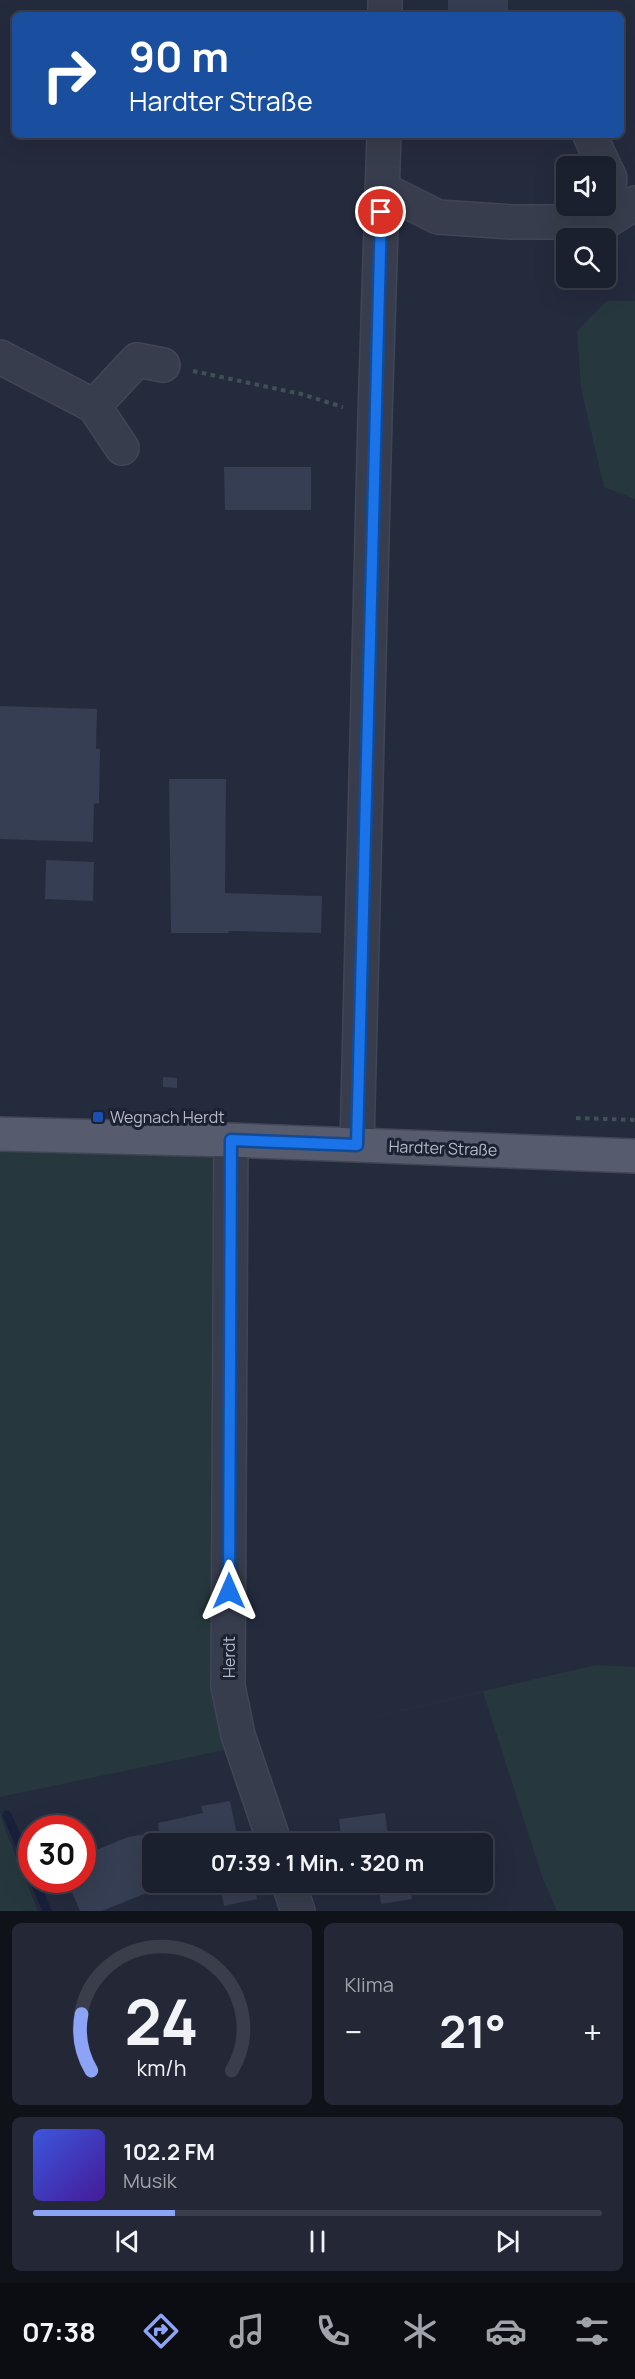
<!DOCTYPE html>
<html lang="de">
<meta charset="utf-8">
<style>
:root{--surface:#1b202e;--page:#242836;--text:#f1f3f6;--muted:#a0a3aa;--line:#393e4a;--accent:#8ca3f6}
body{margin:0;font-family:Manrope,sans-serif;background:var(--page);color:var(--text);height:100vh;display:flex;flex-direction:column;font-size:22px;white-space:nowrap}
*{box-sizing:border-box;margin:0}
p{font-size:20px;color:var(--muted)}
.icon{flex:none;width:33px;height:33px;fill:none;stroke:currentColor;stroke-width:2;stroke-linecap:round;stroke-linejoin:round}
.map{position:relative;height:1911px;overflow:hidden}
.sheet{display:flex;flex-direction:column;gap:12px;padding:12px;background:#0f1219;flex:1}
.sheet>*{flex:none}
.guide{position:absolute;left:12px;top:12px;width:612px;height:126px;border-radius:9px;box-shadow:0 6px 24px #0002,0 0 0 2px var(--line);background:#1a4fa0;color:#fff;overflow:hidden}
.buttons{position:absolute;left:556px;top:156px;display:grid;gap:12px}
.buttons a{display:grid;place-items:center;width:60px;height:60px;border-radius:9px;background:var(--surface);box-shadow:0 6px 24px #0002,0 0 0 2px var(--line);font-size:30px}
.speed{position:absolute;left:18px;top:1815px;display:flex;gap:12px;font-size:30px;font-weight:700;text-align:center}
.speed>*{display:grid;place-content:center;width:78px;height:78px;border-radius:50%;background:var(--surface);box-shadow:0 6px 24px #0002,0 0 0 2px var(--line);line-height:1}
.speed .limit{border:9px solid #d22;background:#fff;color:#111}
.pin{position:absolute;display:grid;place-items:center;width:51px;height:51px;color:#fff;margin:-26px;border:3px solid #fff;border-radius:50%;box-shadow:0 2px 6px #0007}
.me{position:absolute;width:66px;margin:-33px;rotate:0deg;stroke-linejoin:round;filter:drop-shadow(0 0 4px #0008)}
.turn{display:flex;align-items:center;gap:21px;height:126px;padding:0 18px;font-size:27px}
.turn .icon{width:78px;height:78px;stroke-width:2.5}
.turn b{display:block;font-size:42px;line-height:51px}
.big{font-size:45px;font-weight:700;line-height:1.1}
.sheet .widget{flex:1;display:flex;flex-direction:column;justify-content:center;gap:9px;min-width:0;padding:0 21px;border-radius:9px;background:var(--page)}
.sheet .dial{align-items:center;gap:0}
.dial svg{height:156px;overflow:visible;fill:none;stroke:var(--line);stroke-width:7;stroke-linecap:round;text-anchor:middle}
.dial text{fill:var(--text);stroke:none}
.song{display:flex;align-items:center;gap:18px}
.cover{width:72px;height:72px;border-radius:9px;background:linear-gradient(135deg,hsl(230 70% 55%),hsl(260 70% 35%))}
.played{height:6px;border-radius:3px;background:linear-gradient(90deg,var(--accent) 25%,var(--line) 25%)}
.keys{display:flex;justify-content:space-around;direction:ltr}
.heat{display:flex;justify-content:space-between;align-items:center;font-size:33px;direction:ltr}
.sheet .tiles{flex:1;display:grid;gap:12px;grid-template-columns:1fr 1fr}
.widget:last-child{grid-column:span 2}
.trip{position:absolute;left:142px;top:1833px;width:351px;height:60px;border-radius:9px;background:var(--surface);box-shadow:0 6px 24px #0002,0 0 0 2px var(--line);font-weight:700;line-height:60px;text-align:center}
.dock{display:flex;height:96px;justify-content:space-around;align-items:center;background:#0b0d12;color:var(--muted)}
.dock .icon{width:42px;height:42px}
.dock .on{color:var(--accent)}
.dock b{font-size:27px;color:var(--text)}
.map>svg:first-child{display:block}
.green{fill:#26383e}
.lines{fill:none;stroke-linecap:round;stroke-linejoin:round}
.stream{stroke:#18203b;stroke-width:9}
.building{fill:#363e53}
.minor-casing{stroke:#414656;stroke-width:36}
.major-casing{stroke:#414656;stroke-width:36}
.path{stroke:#3f5156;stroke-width:4;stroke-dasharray:4.5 4.5;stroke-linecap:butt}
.minor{stroke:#383d4d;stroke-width:33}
.major{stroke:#565c6d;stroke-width:33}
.route-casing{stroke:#114b97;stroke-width:15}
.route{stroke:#1a73e8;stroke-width:10}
.transit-dot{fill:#1a4fb4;stroke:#1d2232;stroke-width:2}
.labels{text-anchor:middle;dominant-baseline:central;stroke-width:6;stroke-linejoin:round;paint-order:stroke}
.poi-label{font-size:16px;fill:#b4b9c8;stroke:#1d2232;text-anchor:start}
.street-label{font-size:16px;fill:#b4b9c8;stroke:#1d2232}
</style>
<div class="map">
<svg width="635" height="1911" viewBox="0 0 635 1911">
<rect width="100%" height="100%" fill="#242b3d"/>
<g class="green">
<polygon points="607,301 635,301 635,499 604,487 581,388 577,331"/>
<polygon points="0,1134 231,1140 229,1749 0,1797"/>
<polygon points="596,1665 635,1667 635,1911 557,1911 542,1876 483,1692 258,1744"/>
<polygon points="0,1812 2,1821 38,1911 0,1911"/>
</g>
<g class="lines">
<g class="stream">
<polyline points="7,1815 32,1873"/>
<polyline points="34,1880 47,1911"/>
</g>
</g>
<g class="building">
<rect x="448" y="0" width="60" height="15"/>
<polygon points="224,467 311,467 311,510 225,510"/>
<polygon points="0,706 97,709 96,749 100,749 99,803 94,804 93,842 0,839"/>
<polygon points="169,779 226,779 225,893 322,896 321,933 229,931 228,933 171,933"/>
<polygon points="46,860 94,862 93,901 45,899"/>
<polygon points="163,1077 177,1078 177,1088 163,1087"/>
<polygon points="230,1801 239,1844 153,1844 153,1875 145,1877 151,1891 102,1911 80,1911 67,1880 82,1880 82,1856 128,1837 159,1832 158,1823 203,1813 201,1806"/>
<polygon points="385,1813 389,1844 342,1844 339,1819"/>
<polygon points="219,1882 254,1882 257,1899 224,1906"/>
<polygon points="378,1882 410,1882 412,1899 381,1904"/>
</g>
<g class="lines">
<g class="minor-casing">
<g id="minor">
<polyline points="385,15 385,0"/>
<polyline points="590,135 604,166"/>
<polyline points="382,189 438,217 512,222 605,222 635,203"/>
<polyline points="605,222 610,178 606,170"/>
<polyline points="0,357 94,406"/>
<polyline points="122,448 94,406 137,360 163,365"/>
<polyline points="231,1140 228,1686 238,1735 275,1844"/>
<polyline points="357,1145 375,416 384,135"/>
<polyline points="288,1882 298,1911"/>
</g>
</g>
<g class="major-casing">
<polyline id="major" points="0,1134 231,1140 635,1156"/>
</g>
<g class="path">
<polyline points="193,371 301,394 343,407"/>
<polyline points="576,1118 635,1120"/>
</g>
<use href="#minor" class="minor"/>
<use href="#major" class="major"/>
</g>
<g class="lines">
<g class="route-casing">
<polyline id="route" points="229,1591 231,1140 357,1145 381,212"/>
</g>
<use href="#route" class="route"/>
</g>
<rect class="transit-dot" x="92" y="1111" width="12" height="12" rx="3"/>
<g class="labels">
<g class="poi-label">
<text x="110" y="1117">Wegnach Herdt</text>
</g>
<g class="street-label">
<text transform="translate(443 1148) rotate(2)">Hardter Straße</text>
<text transform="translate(229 1657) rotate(-90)">Herdt</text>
</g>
</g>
</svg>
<div class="buttons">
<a><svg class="icon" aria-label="sound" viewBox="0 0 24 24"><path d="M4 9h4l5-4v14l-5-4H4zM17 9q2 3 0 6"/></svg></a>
<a><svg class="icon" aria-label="search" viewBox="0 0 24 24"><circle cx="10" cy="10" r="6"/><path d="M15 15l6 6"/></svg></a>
</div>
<div class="speed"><div class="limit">30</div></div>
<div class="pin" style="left:381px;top:212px;background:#d93025"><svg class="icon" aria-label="arrive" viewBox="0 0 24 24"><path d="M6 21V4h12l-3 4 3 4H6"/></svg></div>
<svg class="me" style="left:229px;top:1591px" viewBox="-20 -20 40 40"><path d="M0-17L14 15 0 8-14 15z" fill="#1a73e8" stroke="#fff" stroke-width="4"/></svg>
<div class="trip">07:39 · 1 Min. · 320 m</div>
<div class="guide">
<div class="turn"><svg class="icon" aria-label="right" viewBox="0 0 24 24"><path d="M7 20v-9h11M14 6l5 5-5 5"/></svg><div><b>90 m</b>Hardter Straße</div></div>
</div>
</div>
<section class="sheet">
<div class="tiles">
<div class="widget dial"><svg viewBox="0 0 100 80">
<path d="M14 69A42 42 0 1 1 86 69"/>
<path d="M14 69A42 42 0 0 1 9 40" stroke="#8ca3f6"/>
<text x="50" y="56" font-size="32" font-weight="700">24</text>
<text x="50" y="72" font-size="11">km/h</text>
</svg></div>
<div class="widget"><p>Klima</p>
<div class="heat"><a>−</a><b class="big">21°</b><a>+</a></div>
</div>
<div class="widget">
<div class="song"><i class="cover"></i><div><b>102.2 FM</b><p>Musik</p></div></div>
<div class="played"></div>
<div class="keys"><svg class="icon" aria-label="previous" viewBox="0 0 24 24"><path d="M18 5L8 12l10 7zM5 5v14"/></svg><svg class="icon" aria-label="pause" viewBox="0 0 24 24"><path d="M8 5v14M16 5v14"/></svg><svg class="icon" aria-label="next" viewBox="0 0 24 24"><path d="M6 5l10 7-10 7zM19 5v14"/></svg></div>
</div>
</div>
</section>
<nav class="dock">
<b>07:38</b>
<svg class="icon on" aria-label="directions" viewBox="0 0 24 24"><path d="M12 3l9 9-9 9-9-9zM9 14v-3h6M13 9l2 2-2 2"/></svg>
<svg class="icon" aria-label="music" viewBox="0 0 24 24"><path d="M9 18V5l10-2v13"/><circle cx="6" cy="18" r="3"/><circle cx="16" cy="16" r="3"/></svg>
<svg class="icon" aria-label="phone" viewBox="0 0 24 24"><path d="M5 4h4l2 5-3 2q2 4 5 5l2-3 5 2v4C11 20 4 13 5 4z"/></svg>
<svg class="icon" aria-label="climate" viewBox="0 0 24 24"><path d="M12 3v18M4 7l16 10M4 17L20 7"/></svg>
<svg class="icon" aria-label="car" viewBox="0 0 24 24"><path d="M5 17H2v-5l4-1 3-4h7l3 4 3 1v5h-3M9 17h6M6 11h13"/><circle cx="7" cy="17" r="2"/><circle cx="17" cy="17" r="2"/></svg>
<svg class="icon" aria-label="filters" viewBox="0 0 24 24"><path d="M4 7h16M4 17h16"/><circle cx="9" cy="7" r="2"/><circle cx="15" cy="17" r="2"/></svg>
</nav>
